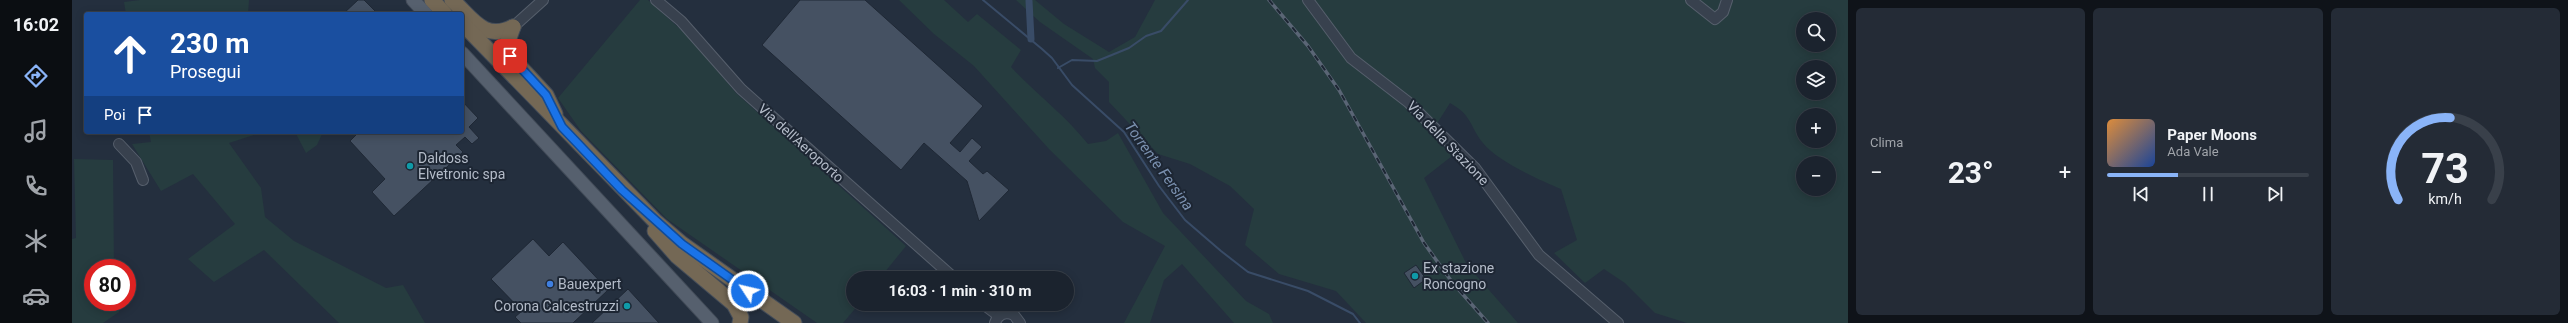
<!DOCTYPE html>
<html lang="it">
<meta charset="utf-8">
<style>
:root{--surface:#1b232e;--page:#242b36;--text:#f1f3f6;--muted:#a0a4aa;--line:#39404a;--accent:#8ab4f8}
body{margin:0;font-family:Roboto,sans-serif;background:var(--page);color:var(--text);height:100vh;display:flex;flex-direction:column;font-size:15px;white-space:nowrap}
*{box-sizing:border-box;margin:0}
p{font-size:13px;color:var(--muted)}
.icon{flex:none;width:22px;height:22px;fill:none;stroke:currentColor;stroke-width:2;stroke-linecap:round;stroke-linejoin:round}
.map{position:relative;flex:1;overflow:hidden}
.sheet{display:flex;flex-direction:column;gap:8px;padding:8px;background:#0f1319;width:720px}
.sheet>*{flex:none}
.top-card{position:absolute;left:12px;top:12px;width:380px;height:122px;border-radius:4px;box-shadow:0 2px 10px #0003,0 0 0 1px var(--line);background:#1a4fa0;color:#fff;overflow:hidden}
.controls{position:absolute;left:1724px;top:12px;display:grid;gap:8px}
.controls a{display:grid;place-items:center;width:40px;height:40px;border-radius:50%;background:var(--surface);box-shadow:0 2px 10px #0003,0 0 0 1px var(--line);font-size:20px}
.speed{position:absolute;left:12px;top:259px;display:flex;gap:8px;font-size:20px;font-weight:700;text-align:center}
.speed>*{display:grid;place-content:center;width:52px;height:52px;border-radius:50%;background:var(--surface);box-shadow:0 2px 10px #0003,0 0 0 1px var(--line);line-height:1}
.speed .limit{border:6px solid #d22;background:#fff;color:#111}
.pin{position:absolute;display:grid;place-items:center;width:34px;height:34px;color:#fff;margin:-17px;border-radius:8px;box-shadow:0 2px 6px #0006}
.me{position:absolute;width:44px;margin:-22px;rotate:305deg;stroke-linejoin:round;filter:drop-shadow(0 0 3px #0008)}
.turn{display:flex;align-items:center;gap:14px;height:84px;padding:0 20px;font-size:18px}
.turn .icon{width:52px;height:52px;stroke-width:2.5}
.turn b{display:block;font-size:28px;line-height:34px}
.then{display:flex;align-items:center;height:38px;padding:0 20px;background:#0003;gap:8px;font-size:15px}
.big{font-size:30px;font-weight:700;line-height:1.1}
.sheet .card{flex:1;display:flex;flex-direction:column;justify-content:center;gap:6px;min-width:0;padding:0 14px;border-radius:6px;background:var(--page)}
.sheet .dial{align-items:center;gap:0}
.dial svg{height:104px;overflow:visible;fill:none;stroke:var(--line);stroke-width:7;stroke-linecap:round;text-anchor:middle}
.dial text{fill:var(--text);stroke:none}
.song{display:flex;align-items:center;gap:12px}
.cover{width:48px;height:48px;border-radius:6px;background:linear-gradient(135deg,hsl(30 70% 55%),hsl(220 70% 35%))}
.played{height:4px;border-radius:2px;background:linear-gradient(90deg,var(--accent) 35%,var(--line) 35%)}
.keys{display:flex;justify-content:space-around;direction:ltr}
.heat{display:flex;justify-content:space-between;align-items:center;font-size:22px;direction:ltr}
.sheet .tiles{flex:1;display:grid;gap:8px;grid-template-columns:repeat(3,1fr)}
.trip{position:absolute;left:774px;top:271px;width:228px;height:40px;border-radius:20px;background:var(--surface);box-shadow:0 2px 10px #0003,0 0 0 1px var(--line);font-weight:700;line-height:40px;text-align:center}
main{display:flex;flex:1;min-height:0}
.menu{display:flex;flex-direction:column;width:72px;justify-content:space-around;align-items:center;background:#0b0e12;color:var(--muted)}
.menu .icon{width:28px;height:28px}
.menu .current{color:var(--accent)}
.menu b{font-size:18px;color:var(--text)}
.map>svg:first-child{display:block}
.green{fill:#263c3f;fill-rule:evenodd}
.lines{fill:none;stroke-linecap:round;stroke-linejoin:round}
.stream{stroke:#394c67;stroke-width:2}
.canal{stroke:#394c67;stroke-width:7}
.building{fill:#455162;stroke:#1f2835}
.minor-casing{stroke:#565f6c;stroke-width:12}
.major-casing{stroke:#414a57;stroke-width:15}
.highway-casing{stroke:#434c59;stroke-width:17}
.minor{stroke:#38414e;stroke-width:10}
.major{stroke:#56606e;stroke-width:13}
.highway{stroke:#746855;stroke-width:15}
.rail-casing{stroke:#5a6575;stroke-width:3.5}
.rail{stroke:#1d2633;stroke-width:2;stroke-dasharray:6;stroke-linecap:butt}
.route-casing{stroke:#114b97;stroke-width:10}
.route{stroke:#1a73e8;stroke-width:7}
.culture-dot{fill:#0f9aa8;stroke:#1d2633;stroke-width:1.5}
.shop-dot{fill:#3f7fe0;stroke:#1d2633;stroke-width:1.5}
.labels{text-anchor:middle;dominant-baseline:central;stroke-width:4;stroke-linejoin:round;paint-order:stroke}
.street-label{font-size:14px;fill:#b4bcc9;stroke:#1d2633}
.poi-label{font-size:14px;fill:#b4bcc9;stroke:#1d2633;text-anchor:start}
.water-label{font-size:15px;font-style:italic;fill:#7c92b1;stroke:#1d2633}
</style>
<main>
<nav class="menu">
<b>16:02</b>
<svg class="icon current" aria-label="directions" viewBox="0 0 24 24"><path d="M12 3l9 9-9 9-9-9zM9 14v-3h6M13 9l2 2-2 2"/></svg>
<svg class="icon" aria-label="music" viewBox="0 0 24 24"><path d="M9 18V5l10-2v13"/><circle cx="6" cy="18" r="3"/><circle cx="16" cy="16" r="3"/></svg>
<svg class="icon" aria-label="phone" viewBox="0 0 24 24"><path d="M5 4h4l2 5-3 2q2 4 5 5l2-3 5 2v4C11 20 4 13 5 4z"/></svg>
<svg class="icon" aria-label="climate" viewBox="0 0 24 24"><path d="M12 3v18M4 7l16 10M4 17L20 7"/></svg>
<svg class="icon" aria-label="car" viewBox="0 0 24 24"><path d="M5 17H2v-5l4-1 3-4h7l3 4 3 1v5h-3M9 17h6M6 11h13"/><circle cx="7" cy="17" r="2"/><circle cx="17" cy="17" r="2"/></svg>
</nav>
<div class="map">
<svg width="1776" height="323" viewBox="0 0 1776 323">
<rect width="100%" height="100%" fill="#242f3e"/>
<g class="green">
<polygon points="68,0 177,0 176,14 54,14 52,2"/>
<polygon points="568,0 576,0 617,37 664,93 834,246 808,278 781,278 781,304 787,304 771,323 745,323 595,219 509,131 486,98"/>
<path d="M827 0H872L896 22 905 14 949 50 939 67C964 94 993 115 1016 144L1034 141 1046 133 1091 213 1174 301 1197 314 1201 323H1162L1110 264 1092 280 1078 323H1052L1093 246 1051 222 977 149 902 66 862 34Z"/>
<path d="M944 0H963L992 24 1037 52 1063 37 1083 0H1776V323H1615L1583 313 1553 283 1532 269 1513 283 1482 253 1505 240 1489 189C1467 180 1425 161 1411 143 1397 126 1401 116 1378 103L1359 133 1380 156 1352 178 1395 265 1446 323H1294L1264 291 1207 274 1173 245 1182 209 1158 186 1118 164 1086 154 1037 102V82L1023 68 1021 59 968 22ZM1731 19H1757V45H1731ZM1731 67H1757V93H1731ZM1731 115H1757V141H1731ZM1731 163H1757V189H1731Z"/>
<polygon points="77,132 191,132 157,143 189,188 193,217 222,241 314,288 331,285 353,323 267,323 192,250 142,282 116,259 163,224 121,174 89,191 60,144 79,142"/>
<polygon points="223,132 251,132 245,145 234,153"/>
<polygon points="2,159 41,160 42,268 21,268 21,302 45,302 47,312 31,323 0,323 0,239 4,238"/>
</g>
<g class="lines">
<g class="stream">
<polyline points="911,0 970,49 980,58 1000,85 1052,132 1087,186 1113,220 1149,251 1176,272 1236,291 1281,314 1288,323"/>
<polyline points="986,68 1000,60 1025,61 1057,48 1074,36 1089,31 1116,0"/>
</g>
<polyline class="canal" points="957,1 959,39"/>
</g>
<g class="building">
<polygon points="286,0 292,0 306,14 271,14"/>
<polygon points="728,0 793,0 911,106 878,143 888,152 900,138 910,147 897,161 911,174 915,171 937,190 907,221 895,181 852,143 829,170 690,45"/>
<polygon points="390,101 406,118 397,127 407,138 400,144 393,137 384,145 391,152 322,216 300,192 313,179 278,141 287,132 390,132"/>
<polygon points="461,239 477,256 491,242 536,290 501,323 449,323 443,317 450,311 419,279"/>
<polygon points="1344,265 1354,279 1342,288 1332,273"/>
<polygon points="556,289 587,323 520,323"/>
</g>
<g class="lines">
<g class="minor-casing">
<g id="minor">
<polyline points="584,0 609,21 669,89 882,278"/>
<polyline points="1236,0 1279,58 1336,102 1403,168 1467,255 1546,323"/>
<polyline points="1619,0 1643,19 1651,12 1655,0"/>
<polyline points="441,27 471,0"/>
<polyline points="47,144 64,162 71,180"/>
<polyline points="911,304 927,316"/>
<path d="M923 323C926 314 933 311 942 315L948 323"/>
</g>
</g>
<g class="major-casing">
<g id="major">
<polyline points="341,0 354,14"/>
<polyline points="390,53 640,323"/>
</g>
</g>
<g class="highway-casing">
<g id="highway">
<polyline points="360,0 373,14"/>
<path d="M380 0C400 18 412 42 441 27"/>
<polyline points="390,23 583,221 610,244 722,323"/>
<polyline points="441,27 436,41 438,56 474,95 483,114"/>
<polyline points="583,231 605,256 662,304 669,317 668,323"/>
</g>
</g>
<use href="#minor" class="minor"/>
<use href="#major" class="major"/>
<use href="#highway" class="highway"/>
<g class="rail-casing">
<polyline id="rail" points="1197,0 1236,46 1267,90 1352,243 1380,282 1416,323"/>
</g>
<use href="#rail" class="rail"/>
</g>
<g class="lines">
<g class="route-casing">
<polyline id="route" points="438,56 474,95 490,127 550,190 610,244 676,291"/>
</g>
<use href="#route" class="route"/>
</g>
<g class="culture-dot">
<circle cx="338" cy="166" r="4"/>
<circle cx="1343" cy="276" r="4"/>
<circle cx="555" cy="306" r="4"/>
</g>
<circle class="shop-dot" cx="478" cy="284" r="4"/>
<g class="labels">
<g class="street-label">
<text transform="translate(729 143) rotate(42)">Via dell'Aeroporto</text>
<text transform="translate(1376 143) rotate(46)">Via della Stazione</text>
</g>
<g class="poi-label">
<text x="346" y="158">Daldoss<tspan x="346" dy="16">Elvetronic spa</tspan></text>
<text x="1351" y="268">Ex stazione<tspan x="1351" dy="16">Roncogno</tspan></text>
<text x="486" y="284">Bauexpert</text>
<text x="547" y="306" text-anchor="end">Corona Calcestruzzi</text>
</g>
<g class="water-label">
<text transform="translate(1087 166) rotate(54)">Torrente Fersina</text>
</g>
</g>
</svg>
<div class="controls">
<a><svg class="icon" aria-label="search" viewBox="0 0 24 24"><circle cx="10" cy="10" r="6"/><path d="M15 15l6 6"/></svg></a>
<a><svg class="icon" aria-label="layers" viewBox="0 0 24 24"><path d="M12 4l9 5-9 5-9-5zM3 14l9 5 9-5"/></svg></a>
<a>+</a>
<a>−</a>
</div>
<div class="speed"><div class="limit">80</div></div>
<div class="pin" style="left:438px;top:56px;background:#d93025"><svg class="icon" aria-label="arrive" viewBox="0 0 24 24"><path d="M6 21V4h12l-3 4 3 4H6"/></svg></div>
<svg class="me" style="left:676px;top:291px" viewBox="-20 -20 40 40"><circle r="17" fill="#1a73e8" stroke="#fff" stroke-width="3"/><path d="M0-11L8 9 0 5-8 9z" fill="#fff"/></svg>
<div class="trip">16:03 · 1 min · 310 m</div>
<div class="top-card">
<div class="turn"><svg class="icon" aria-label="ahead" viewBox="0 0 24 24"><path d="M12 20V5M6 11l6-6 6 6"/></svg><div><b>230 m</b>Prosegui</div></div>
<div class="then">Poi<svg class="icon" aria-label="arrive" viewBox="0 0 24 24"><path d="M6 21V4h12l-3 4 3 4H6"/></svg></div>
</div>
</div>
<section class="sheet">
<div class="tiles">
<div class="card"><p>Clima</p>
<div class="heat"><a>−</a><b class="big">23°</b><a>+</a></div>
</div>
<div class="card">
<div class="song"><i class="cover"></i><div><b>Paper Moons</b><p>Ada Vale</p></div></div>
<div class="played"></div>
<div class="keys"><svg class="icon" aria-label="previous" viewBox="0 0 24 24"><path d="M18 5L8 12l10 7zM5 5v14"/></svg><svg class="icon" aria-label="pause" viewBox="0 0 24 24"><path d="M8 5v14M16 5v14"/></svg><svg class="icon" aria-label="next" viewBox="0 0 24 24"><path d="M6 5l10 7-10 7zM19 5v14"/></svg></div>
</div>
<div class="card dial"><svg viewBox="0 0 100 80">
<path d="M14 69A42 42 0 1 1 86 69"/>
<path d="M14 69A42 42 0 0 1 54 6" stroke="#8ab4f8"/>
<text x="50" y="56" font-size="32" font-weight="700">73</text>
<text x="50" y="72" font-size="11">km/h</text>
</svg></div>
</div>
</section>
</main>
